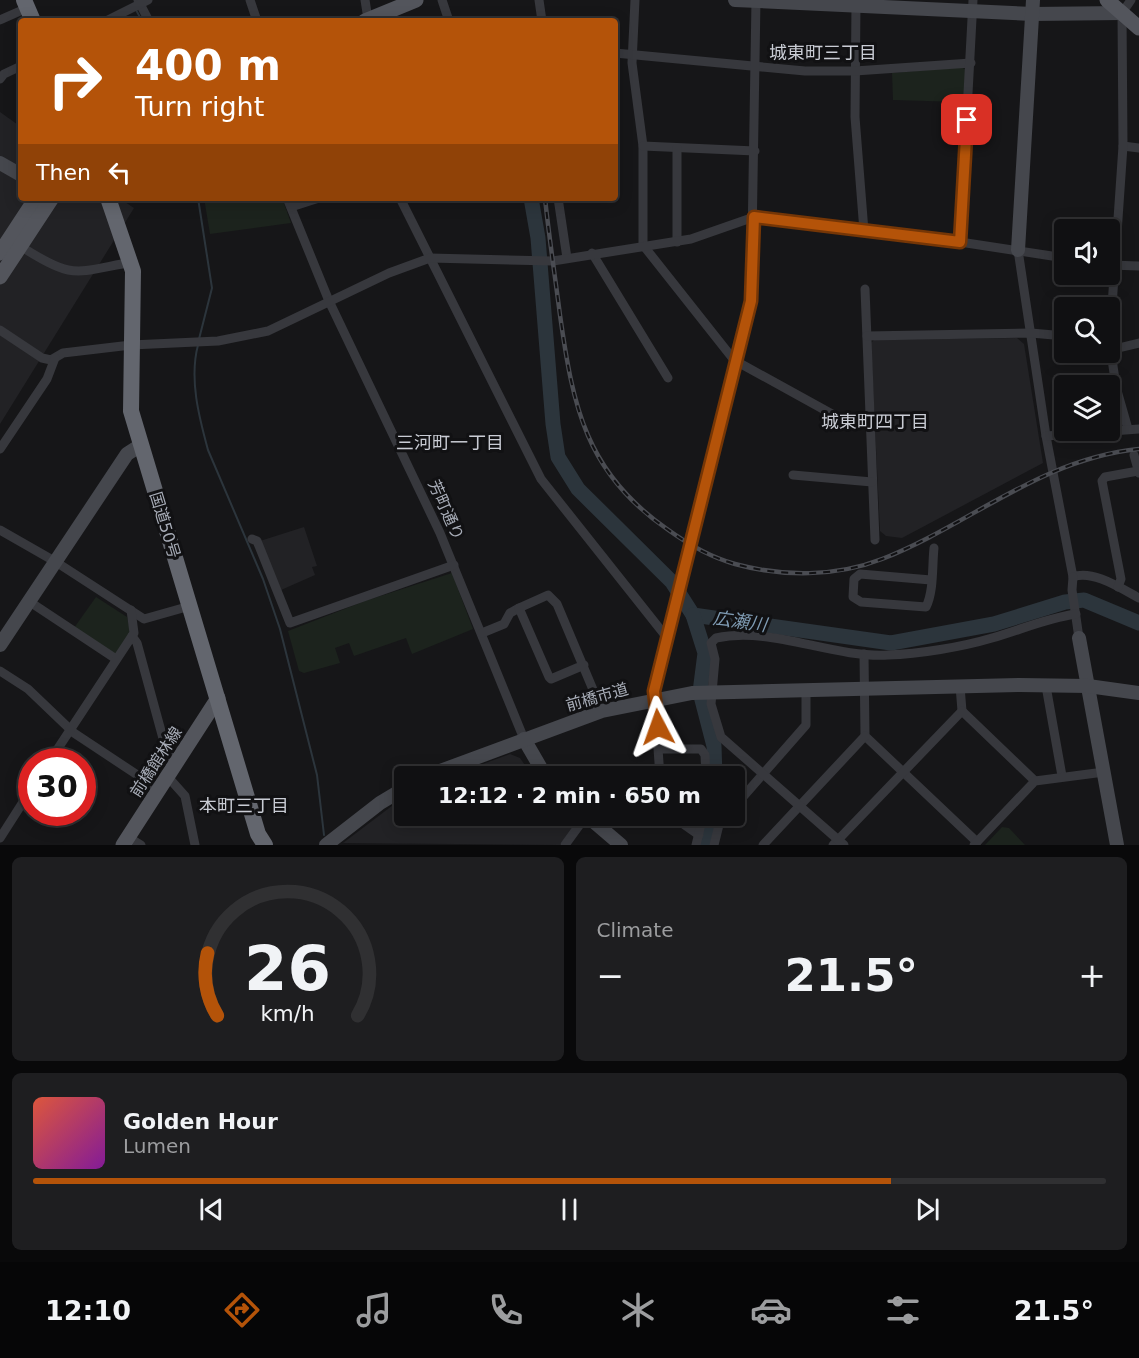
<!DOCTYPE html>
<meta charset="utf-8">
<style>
:root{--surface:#101012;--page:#1e1e20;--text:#f1f3f6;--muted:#9c9d9f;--line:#303032;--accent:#b45309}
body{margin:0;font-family:"DejaVu Sans","Noto Sans JP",sans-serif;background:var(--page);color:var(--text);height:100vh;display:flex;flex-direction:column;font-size:22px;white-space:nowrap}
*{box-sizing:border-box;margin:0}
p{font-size:20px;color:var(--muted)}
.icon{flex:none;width:33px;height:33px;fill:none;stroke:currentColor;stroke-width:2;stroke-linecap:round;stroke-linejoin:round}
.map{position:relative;height:845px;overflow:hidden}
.drawer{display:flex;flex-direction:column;gap:12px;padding:12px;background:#09090a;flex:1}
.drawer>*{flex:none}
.guide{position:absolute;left:18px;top:18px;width:600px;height:183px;border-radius:6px;box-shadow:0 3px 15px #0003,0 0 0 2px var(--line);background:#b45309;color:#fff;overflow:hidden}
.tools{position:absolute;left:1054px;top:219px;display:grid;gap:12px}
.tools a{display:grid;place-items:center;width:66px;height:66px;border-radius:6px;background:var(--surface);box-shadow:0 3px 15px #0003,0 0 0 2px var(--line);font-size:30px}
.speed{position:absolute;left:18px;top:748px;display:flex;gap:12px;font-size:30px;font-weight:700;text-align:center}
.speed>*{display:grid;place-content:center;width:78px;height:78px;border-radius:50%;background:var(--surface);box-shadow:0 3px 15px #0003,0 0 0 2px var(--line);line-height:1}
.speed .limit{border:9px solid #d22;background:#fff;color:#111}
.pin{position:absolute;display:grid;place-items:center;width:51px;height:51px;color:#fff;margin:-26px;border-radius:12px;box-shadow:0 3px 9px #0006}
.me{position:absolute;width:66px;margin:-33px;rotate:356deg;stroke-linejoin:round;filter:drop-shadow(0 0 4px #0008)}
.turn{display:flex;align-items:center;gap:21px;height:126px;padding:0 18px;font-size:27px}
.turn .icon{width:78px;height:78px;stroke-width:2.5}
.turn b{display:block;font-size:42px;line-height:51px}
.then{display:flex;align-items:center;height:57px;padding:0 18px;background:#0003;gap:12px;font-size:22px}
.big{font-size:45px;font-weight:700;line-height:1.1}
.drawer .tile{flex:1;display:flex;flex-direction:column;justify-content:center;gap:9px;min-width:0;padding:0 21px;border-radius:9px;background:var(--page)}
.drawer .dial{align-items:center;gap:0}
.dial svg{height:156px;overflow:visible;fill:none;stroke:var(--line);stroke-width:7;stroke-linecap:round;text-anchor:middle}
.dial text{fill:var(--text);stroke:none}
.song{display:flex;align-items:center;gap:18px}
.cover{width:72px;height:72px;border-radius:9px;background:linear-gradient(135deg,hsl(10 70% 55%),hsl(290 70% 35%))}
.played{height:6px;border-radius:3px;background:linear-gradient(90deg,var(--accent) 80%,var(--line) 80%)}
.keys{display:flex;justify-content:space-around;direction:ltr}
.heat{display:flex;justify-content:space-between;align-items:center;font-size:33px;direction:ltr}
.drawer .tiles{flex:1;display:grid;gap:12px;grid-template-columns:1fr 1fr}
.tile:last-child{grid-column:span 2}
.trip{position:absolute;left:394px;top:766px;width:351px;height:60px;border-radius:6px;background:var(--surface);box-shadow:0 3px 15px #0003,0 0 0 2px var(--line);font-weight:700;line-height:60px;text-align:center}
.menu{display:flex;height:96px;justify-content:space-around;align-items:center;background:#060607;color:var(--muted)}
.menu .icon{width:42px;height:42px}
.menu .current{color:var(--accent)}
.menu b{font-size:27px;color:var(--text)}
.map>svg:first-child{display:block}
.built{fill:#222225}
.green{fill:#1c231d}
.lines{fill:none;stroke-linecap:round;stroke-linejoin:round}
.stream{stroke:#2c353c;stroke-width:2}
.river{stroke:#2c353c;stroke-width:15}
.street{stroke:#37383d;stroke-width:9}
.secondary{stroke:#45474d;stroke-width:14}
.primary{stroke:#53555c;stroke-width:15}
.highway{stroke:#63666e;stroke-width:16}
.rail-casing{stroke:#4a4c52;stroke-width:4.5}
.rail{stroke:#111113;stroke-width:2;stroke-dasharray:7;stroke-linecap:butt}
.route-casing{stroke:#753606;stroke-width:15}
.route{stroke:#b45309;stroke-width:10}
.labels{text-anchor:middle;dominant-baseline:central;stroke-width:6;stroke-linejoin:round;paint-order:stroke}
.street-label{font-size:16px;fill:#a8adb8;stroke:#111113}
.neighbourhood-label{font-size:18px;fill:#c9ccd4;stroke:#111113}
.water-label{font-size:18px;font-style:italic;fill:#7f9bb3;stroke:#111113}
</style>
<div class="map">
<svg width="1139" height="845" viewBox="0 0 1139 845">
<rect width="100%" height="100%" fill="#161618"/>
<g class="built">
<polygon points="0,112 21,127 21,198 119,198 134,208 0,424"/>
<polygon points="1017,338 1024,344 1043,463 902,538 886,536 880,531 871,343 874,340"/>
<polygon points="304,527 317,566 312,567 315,575 281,590 260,541"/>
<polygon points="510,754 520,758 533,777 448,777"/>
<polygon points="405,796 405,816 572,816 578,822 560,845 343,843"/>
</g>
<g class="green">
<polygon points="961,67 966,70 964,99 960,102 893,100 892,73"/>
<polygon points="204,198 282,198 291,223 210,234"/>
<polygon points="452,573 473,629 412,654 406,638 354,656 349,643 335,648 340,663 304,673 299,671 288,631 365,601"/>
<polygon points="96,597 127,617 131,633 118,653 113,654 74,628"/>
<polygon points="1002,827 1009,828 1025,845 985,845"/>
</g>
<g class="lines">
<g class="stream">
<polyline points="135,8 142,21"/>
<polyline points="198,198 212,288 199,339"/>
<path d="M198 345C189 379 199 417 208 450L263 579 280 629 317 775 324 835"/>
</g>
<g class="river">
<polyline points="531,198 538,238 553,424 558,457 578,489 672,582 693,615 891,643 994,624 1065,602 1084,600 1139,623"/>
<polyline points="693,615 705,653 700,692 714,746 715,777"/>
<polyline points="704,845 711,816"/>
</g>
<g class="street">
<polyline points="138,0 149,21"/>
<polyline points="250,0 257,21"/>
<polyline points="365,0 368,19"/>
<polyline points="442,0 449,21"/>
<polyline points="539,0 542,21"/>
<polyline points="635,0 632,63 643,146 643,245 734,360 841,419 869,419"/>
<polyline points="856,2 855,117 864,231"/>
<polyline points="0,20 27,8"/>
<polyline points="106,21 148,0"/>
<polyline points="615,53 805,71 855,71 971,63"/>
<polyline points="0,79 4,74 21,66"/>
<polyline points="643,146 755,151"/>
<polyline points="1123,146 1139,148"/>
<polyline points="287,198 329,301 440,533 524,739"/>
<polyline points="400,198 541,479 668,639"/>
<polyline points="558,198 567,258"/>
<polyline points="291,207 319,198"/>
<polyline points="677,242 677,148"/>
<polyline points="960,242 973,0"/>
<path d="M20 246C75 280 72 273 132 262"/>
<path d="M1018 250 1046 436 1073 577C1092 569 1122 589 1139 598"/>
<polyline points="592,253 668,378"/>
<polyline points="1110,265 1139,266"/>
<polyline points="865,289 875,540"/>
<polyline points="0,330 42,358 51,360 63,353 131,345 218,341 268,331 389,273 430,258 553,261 691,239 754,217 960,242 1065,258"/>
<polyline points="1110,335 1123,146 1122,13 1131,0"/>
<polyline points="867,336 1031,333 1065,336"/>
<polyline points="1110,345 1116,387 1128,429"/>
<polyline points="1110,350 1139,343"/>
<polyline points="1046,436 1139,429"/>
<polyline points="0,449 47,379 55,358"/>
<polyline points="1134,455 1139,473"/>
<polyline points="793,475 872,482"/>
<polyline points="0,530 56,562 144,619 190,606"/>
<polyline points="252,539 257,541 290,623 454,565"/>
<polyline points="1073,577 1072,590 1079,638"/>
<path d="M931 580 860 574 854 579 853 597 861 602 926 607C934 591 932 566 934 548"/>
<polyline points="1118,587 1121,579 1102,481 1105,477 1138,471"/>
<polyline points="30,602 116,659"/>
<polyline points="482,633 504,624 510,613 519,608"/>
<polyline points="132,636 137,643 167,753 177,764"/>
<polyline points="864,654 865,736 977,842"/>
<polyline points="584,665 551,679 549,677 519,608 548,595 557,604 602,711"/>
<polyline points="0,671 28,689 74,733 160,790"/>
<polyline points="960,686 962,711"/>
<polyline points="1046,686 1062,776"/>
<polyline points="659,749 701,749 705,755 706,777"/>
<polyline points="49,762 134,633 131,610"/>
<polyline points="168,777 185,796 195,845"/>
<polyline points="615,777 660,772"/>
<polyline points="660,777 654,691 751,301 756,0"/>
<polyline points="735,806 806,725 806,691"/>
<polyline points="672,816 699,835"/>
<polyline points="128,837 141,845"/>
<polyline points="0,838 32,788"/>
<polyline points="565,845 586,816"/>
<polyline points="696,845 703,816"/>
<polyline points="714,845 719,825 726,816"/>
<polyline points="763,845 865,736"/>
<polyline points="833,845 962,711 1035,781"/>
<path d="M844 845 721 737 711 704 715 659 711 643 716 638C772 626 831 658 888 655 919 654 962 647 992 638 1020 630 1047 618 1076 614"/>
<polyline points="974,845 1035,781 1104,772"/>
</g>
<g class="secondary">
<polyline points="735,0 1032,14 1122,13"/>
<polyline points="0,163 21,175"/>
<polyline points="1018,250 1033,0"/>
<polyline points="1079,638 1117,845"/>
<polyline points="0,645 127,454 141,445"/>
<polyline points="524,739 546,777"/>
<polyline points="424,777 602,711 692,693 1020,685 1088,686 1139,693"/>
<polyline points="587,816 621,845"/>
<polyline points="326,845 380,803 405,788"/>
</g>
<g class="primary">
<polyline points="1107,0 1139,28"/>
<polyline points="365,21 416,0"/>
<polyline points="0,253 36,198"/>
<polyline points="0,277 52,198"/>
<polyline points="123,845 218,698"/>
</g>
<g class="highway">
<polyline points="24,0 33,21"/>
<polyline points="108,198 133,271 131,411 258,834 265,845"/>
</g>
<g class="rail-casing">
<path id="rail" d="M545 198C549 237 555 276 560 315 573 407 586 473 667 529 689 545 710 557 735 564 783 577 836 577 882 559 971 524 1040 459 1139 449"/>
</g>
<use href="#rail" class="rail"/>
</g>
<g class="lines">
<g class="route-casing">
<polyline id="route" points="658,727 654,691 751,301 754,217 960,242 967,120"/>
</g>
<use href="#route" class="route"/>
</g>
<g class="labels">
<g class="street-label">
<text transform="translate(446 510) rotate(66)">芳町通り</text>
<text transform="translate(165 525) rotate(73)">国道50号</text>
<text transform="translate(597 697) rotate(-16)">前橋市道</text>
<text transform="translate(156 762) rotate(-57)">前橋館林線</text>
</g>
<g class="neighbourhood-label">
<text x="823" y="52">城東町三丁目</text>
<text x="875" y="421">城東町四丁目</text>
<text x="450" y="442">三河町一丁目</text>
<text x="244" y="805">本町三丁目</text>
</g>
<g class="water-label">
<text transform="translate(740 621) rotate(8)">広瀬川</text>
</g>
</g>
</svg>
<div class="tools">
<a><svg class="icon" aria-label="sound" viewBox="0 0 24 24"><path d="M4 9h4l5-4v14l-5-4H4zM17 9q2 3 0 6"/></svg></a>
<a><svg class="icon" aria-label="search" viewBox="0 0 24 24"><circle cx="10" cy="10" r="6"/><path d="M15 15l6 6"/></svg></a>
<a><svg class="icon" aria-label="layers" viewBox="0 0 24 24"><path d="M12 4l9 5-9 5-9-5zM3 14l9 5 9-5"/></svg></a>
</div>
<div class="speed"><div class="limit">30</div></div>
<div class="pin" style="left:967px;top:120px;background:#d93025"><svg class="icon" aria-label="arrive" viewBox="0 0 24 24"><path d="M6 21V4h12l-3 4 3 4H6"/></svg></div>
<svg class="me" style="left:658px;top:727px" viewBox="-20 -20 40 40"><path d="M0-17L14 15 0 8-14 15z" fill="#b45309" stroke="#fff" stroke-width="4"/></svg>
<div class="trip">12:12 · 2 min · 650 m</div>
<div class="guide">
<div class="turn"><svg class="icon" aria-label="right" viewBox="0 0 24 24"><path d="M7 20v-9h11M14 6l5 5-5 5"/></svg><div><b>400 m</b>Turn right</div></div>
<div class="then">Then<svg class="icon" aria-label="left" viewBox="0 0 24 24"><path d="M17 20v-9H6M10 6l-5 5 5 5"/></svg></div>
</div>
</div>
<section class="drawer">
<div class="tiles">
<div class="tile dial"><svg viewBox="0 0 100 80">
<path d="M14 69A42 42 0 1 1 86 69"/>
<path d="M14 69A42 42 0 0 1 9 37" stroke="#b45309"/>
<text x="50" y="56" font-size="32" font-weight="700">26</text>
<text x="50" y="72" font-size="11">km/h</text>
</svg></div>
<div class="tile"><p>Climate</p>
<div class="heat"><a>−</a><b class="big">21.5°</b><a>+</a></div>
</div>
<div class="tile">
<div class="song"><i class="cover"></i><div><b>Golden Hour</b><p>Lumen</p></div></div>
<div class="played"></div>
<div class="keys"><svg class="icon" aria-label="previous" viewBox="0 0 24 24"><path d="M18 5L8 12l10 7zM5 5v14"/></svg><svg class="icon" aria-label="pause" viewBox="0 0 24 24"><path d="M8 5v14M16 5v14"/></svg><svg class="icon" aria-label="next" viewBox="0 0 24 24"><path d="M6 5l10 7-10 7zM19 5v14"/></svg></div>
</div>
</div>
</section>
<nav class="menu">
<b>12:10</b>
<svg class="icon current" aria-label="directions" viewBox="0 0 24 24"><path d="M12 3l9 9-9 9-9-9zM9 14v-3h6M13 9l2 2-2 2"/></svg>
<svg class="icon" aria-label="music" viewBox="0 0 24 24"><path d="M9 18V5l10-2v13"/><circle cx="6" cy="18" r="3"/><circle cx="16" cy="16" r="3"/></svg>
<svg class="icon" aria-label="phone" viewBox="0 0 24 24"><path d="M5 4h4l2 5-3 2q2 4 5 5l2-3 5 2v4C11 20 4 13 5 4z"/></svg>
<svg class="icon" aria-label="climate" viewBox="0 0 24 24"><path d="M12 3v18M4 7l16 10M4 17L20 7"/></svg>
<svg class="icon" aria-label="car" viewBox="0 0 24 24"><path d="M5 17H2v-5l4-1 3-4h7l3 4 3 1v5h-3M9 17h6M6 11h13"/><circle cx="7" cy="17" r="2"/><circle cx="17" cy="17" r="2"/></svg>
<svg class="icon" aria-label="filters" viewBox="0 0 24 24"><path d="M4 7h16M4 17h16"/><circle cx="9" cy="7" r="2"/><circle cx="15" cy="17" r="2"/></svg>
<b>21.5°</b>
</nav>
